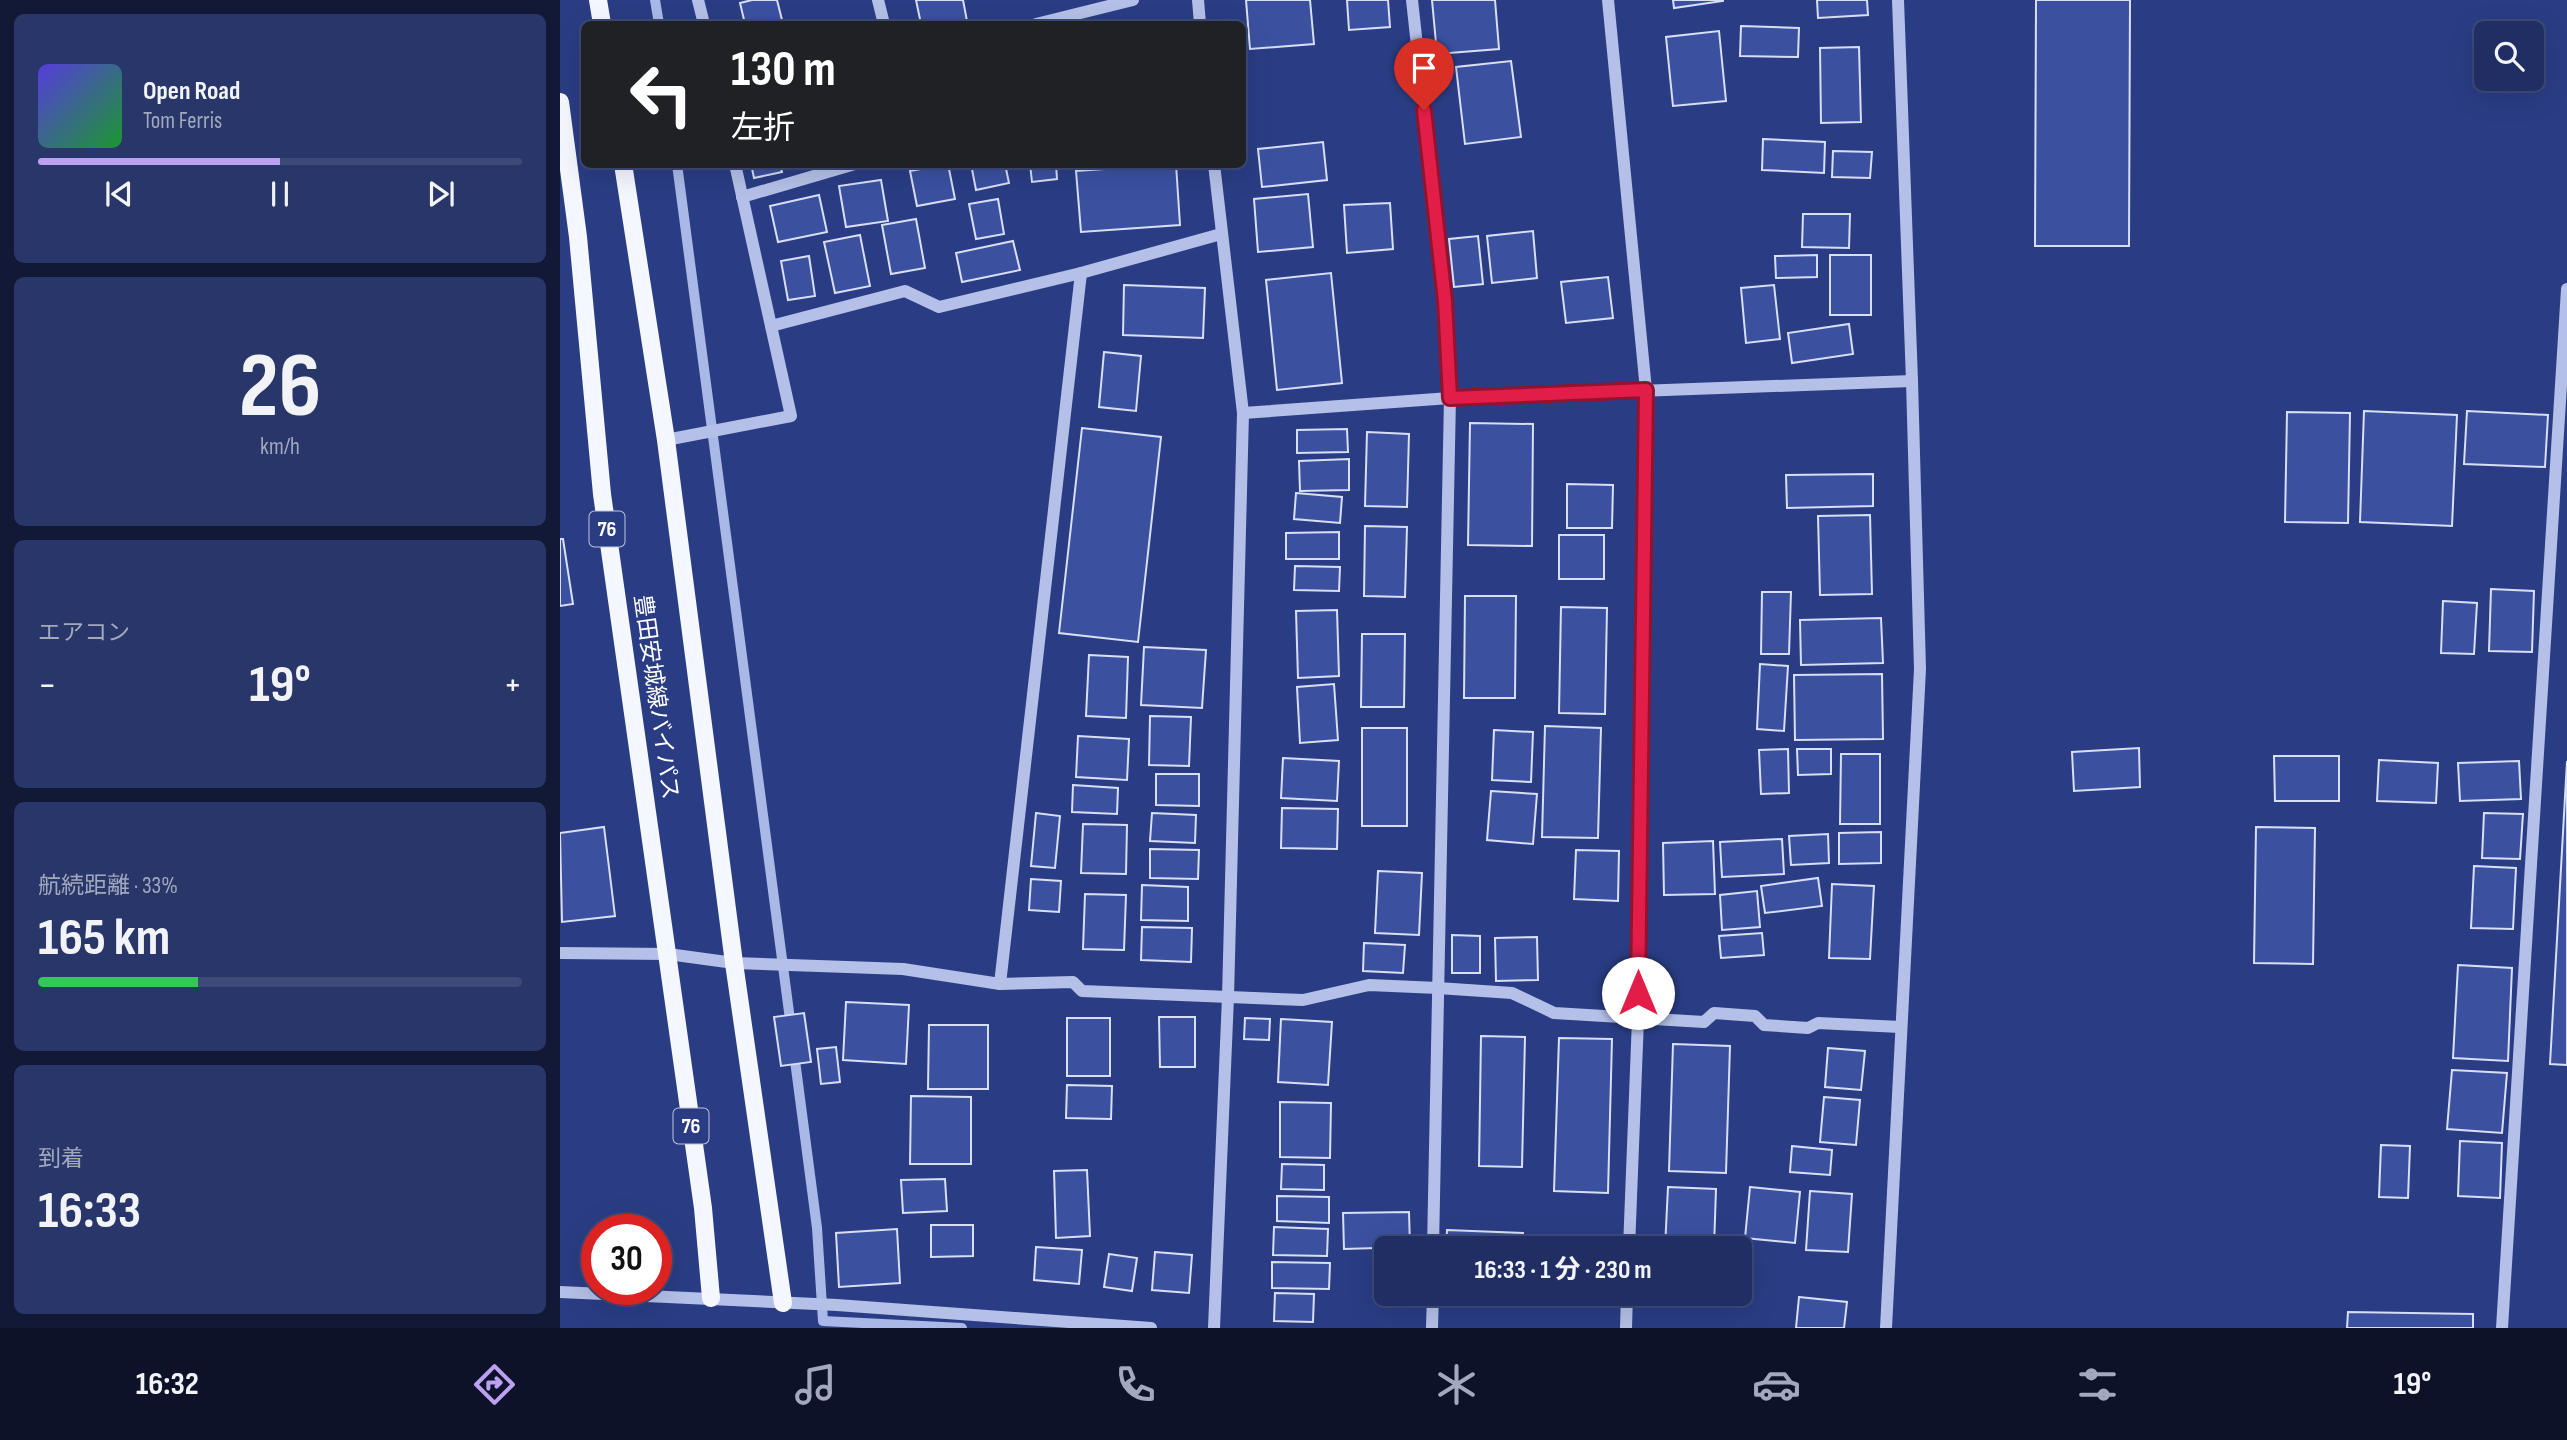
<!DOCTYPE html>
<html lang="ja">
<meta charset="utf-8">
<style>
:root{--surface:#202e63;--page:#283669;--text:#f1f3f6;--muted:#a2a8be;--line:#3d4a78;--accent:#bca0f2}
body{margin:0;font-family:"Sofia Sans Condensed","Noto Sans JP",sans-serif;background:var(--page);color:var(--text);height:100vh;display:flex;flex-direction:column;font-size:26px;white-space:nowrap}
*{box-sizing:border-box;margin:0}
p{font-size:23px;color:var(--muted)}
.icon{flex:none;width:38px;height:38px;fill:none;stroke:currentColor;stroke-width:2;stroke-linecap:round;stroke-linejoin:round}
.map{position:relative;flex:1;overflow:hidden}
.details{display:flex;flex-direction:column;gap:14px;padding:14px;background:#121936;width:560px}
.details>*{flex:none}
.guide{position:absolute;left:21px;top:21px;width:665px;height:147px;border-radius:10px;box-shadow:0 7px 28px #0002,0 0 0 2px var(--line);background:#202124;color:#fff;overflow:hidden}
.controls{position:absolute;left:1914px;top:21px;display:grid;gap:14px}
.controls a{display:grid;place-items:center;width:70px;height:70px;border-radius:10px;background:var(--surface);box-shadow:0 7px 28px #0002,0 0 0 2px var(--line);font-size:35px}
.speed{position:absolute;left:21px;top:1214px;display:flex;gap:14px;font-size:35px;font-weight:700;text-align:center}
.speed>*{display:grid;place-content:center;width:91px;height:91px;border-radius:50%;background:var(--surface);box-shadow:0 7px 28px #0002,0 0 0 2px var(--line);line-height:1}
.speed .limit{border:10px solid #d22;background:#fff;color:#111}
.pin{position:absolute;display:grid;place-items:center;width:60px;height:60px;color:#fff;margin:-72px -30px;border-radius:50% 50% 50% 0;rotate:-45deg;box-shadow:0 0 7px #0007}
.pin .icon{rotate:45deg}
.me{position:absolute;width:77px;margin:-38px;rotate:0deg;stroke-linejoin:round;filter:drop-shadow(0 0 5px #0008)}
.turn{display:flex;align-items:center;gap:24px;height:147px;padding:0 35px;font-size:32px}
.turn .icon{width:91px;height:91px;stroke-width:2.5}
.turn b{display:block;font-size:49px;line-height:60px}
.big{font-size:52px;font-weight:700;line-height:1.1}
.details .card{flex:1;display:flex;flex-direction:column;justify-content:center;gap:10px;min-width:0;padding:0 24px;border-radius:10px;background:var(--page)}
.details .dial{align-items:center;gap:0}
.dial b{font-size:91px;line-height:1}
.song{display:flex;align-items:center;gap:21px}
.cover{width:84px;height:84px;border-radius:10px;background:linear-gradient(135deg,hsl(250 70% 55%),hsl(130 70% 35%))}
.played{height:7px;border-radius:4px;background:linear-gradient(90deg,var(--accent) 50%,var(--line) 50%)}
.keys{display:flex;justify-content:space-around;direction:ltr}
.heat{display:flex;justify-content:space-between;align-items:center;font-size:38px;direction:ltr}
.charge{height:10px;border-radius:5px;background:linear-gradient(90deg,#34c759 33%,var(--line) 0)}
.trip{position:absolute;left:814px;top:1236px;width:378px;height:70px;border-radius:10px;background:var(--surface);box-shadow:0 7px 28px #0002,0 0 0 2px var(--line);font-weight:700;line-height:70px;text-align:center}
.tabs{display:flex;height:112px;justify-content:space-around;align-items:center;background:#0d1228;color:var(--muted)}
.tabs .icon{width:49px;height:49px}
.tabs .current{color:var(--accent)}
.tabs b{font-size:32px;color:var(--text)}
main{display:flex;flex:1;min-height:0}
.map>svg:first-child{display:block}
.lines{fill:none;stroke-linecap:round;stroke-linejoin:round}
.stream{stroke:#a9b8e7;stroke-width:10}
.building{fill:#3b51a0;stroke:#d7def6;stroke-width:2}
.minor{stroke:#b4c0e7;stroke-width:12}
.major{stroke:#f5f7fe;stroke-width:18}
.route-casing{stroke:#92132f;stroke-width:18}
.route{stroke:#e11d48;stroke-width:12}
.labels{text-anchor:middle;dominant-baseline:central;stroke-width:7;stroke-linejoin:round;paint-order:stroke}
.shield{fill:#2a3d84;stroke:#bfc5da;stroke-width:2}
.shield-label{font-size:21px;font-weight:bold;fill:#fff}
.street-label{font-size:23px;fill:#fff;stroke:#2a3d84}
</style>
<main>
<section class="details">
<div class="card">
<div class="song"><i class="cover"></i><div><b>Open Road</b><p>Tom Ferris</p></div></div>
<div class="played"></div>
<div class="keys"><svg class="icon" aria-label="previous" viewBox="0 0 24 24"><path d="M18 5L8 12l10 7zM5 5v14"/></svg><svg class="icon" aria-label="pause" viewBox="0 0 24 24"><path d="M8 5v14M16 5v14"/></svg><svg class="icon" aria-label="next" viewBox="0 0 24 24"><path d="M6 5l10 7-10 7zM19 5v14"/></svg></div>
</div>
<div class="card dial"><b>26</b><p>km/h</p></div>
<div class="card"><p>エアコン</p>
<div class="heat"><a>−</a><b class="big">19°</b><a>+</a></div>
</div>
<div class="card"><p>航続距離 · 33%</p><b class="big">165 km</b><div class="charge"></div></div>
<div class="card"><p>到着</p><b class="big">16:33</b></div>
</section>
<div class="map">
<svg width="2007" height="1328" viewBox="0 0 2007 1328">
<rect width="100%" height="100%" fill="#2a3d84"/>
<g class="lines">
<g class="stream">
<polyline points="95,0 99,24"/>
<polyline points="117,164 231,1027"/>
<polyline points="234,1053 257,1228 263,1321 402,1328"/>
</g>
</g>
<g class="building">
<polygon points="192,0 217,0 223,24 185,24 180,3"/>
<polygon points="356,0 403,0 407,21 392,24 361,24"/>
<polygon points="686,0 750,0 754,44 690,49"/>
<polygon points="787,0 828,0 830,27 789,30"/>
<polygon points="872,0 935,0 939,49 877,54"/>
<polygon points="1113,0 1163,0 1163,1 1114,8"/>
<polygon points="1257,0 1307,0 1308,15 1258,18"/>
<polygon points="1476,0 1570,0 1569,246 1475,246"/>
<polygon points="1181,26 1239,28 1238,57 1180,56"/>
<polygon points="1159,31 1166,101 1113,106 1106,37"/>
<polygon points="1299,47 1301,122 1261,123 1260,48"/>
<polygon points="951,61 961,137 905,144 896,67"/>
<polygon points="1203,139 1265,142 1264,173 1202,170"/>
<polygon points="763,142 767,180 702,187 698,149"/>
<polygon points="1273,151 1312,152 1310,178 1272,177"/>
<polygon points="191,164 220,164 222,172 194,178"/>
<polygon points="388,164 395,199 357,206 350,171"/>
<polygon points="411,164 445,164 449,183 416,190"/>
<polygon points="470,164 496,164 497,179 472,182"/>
<polygon points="616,164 620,225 521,232 516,171"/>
<polygon points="321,180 328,221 286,227 279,186"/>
<polygon points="748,194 753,247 698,252 694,199"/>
<polygon points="259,195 267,232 218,242 210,206"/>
<polygon points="438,199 444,234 416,239 409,204"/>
<polygon points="830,203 833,249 787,253 784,205"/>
<polygon points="1243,214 1290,214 1289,248 1242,247"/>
<polygon points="356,219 365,268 331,274 322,225"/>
<polygon points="973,231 977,278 932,283 927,236"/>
<polygon points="300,235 310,286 275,293 264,242"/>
<polygon points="918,236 923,284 894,287 889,239"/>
<polygon points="453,241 460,270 402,282 396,253"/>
<polygon points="1257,255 1257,277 1216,278 1215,256"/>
<rect x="1270" y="255" width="41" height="60"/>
<polygon points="249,256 255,296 228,300 221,261"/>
<polygon points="771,273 782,383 717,390 706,280"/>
<polygon points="1048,277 1053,318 1006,323 1001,282"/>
<polygon points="564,285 645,288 643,338 563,335"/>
<polygon points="1214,285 1220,339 1186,343 1181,288"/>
<polygon points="1289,324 1293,354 1232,363 1228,333"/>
<polygon points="544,352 581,356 576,411 539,407"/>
<polygon points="1804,411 1897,415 1892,526 1800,522"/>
<polygon points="1907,411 1988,415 1985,467 1904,464"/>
<polygon points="1727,412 1790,413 1788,523 1725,522"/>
<polygon points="910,423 973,424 972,546 908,545"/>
<polygon points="522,428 601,437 578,642 499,633"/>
<polygon points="787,429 788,452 737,453 737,430"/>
<polygon points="807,432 849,434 847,507 805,506"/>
<polygon points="789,459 789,490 740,491 739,461"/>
<polygon points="1313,474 1313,506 1227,508 1226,475"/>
<polygon points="1007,484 1053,485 1052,528 1007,528"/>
<polygon points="736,493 782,497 780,523 734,519"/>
<polygon points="1310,515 1312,594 1260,595 1258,516"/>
<polygon points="805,526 847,527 845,597 804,596"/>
<polygon points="779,532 779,559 726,559 726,533"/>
<rect x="999" y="535" width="45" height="44"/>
<polygon points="0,539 3,539 13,604 0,606"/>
<polygon points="735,566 780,567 779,591 734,590"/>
<polygon points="1931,589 1974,591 1972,652 1929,651"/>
<polygon points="1202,592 1231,592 1229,654 1201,654"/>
<polygon points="905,596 956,596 955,698 904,698"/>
<polygon points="1883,601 1917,603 1914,654 1881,653"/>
<polygon points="1001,607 1047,608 1045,714 999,713"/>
<polygon points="777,610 779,676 738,678 736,611"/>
<polygon points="1321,618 1323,663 1241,665 1240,620"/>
<polygon points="802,634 845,634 844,707 801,707"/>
<polygon points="584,647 646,650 642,708 581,705"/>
<polygon points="529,655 568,657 566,718 526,716"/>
<polygon points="1200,664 1228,666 1224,731 1197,729"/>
<polygon points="1322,674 1323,739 1235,740 1234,675"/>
<polygon points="774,684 778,740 740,743 737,687"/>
<polygon points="590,716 631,717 629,766 589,765"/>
<polygon points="985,726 1041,728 1038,838 982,837"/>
<rect x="802" y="728" width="45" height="98"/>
<polygon points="934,730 973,732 971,782 932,780"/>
<polygon points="518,736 569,739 567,780 516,777"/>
<polygon points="1579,748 1580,787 1514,791 1512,752"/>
<polygon points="1228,749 1229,793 1201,794 1199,750"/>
<polygon points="1237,749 1271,749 1271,774 1238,775"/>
<polygon points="1281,754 1320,754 1320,824 1280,824"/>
<polygon points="1714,756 1779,756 1779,801 1715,801"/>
<polygon points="723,758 779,761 777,801 721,798"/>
<polygon points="1819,760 1878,763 1876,803 1817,801"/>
<polygon points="1959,761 1961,799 1900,801 1898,763"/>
<polygon points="2007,761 2007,1065 1990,1064"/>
<polygon points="596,774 639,774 639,806 596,805"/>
<polygon points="513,785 558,788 557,814 512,812"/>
<polygon points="931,791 977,794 973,844 927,840"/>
<polygon points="722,808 778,809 777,849 721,848"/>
<polygon points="476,813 500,816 495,868 471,866"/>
<polygon points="592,813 636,815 635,843 590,841"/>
<polygon points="1924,813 1963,814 1960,859 1922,858"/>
<polygon points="523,824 567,825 566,874 521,873"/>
<polygon points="44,827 55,916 2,922 0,833"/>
<polygon points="1696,827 1755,828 1753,964 1694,963"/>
<polygon points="1321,832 1321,863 1279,864 1279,833"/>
<polygon points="1268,834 1269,863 1231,865 1229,836"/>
<polygon points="1222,839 1224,874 1162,877 1160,842"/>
<polygon points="1153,841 1155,894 1104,895 1103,843"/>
<polygon points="590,849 639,850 638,879 590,878"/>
<polygon points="1016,850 1059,851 1058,901 1014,899"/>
<polygon points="1914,866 1956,868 1953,929 1911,928"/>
<polygon points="818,871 862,873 859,935 815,933"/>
<polygon points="1258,878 1262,906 1205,913 1201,886"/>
<polygon points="471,879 501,881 499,912 469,910"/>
<polygon points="1272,884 1314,886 1310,959 1269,958"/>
<polygon points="582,885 628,887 628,921 581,920"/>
<polygon points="1197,891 1200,927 1162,930 1160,895"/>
<polygon points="525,894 566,895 564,950 523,949"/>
<polygon points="582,927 632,928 631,962 581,960"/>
<polygon points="1202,933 1204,955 1161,958 1159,936"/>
<polygon points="892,935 920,936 920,973 892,973"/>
<polygon points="977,937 978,980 936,981 935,938"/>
<polygon points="804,943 845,945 843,973 803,971"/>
<polygon points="1898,965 1952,968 1948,1061 1893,1058"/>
<polygon points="286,1002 349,1005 346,1064 283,1060"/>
<polygon points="244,1013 251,1062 221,1066 214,1017"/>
<polygon points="599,1017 635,1017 635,1067 600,1067"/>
<rect x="507" y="1018" width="43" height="58"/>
<polygon points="685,1018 710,1019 709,1040 684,1039"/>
<polygon points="721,1019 772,1022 768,1085 718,1082"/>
<polygon points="369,1025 428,1025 428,1089 368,1089"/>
<polygon points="921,1036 965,1037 962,1167 919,1166"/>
<polygon points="999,1038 1052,1039 1048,1193 994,1191"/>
<polygon points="1113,1044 1170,1046 1166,1173 1109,1171"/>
<polygon points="276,1047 280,1082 261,1084 257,1049"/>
<polygon points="1268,1048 1305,1051 1301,1090 1265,1087"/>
<polygon points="1892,1070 1947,1073 1942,1133 1887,1129"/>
<polygon points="507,1085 552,1086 551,1119 506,1118"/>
<polygon points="351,1096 411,1097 411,1164 350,1164"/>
<polygon points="1264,1097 1300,1100 1296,1145 1260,1142"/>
<polygon points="720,1102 771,1103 770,1158 720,1157"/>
<polygon points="1900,1141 1942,1143 1940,1198 1898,1196"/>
<polygon points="1821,1145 1850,1146 1848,1198 1819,1197"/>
<polygon points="1232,1146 1272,1150 1270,1175 1230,1172"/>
<polygon points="722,1164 764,1165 764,1190 721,1189"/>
<polygon points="527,1170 530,1236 496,1238 494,1171"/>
<polygon points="385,1179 387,1211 343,1213 341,1180"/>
<polygon points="1108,1187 1156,1189 1154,1248 1105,1248"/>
<polygon points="1190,1187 1240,1192 1235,1243 1185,1238"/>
<polygon points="1250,1191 1292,1194 1288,1252 1246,1250"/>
<polygon points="717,1196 769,1197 769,1223 717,1221"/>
<polygon points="849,1212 850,1247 784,1249 783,1213"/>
<polygon points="371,1225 413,1225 413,1256 371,1257"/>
<polygon points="714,1227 768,1229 767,1256 713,1255"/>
<polygon points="337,1229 340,1283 279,1287 276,1233"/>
<polygon points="887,1230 963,1233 963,1248 886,1248"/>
<polygon points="977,1238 1054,1241 1053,1248 976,1248"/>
<polygon points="476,1247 522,1250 519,1284 474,1280"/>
<polygon points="595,1252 632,1255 629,1293 592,1290"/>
<polygon points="549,1254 577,1258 572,1291 544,1287"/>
<polygon points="712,1262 770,1263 769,1289 712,1288"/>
<polygon points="715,1293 754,1294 753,1322 714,1321"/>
<polygon points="884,1293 961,1293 961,1297"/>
<polygon points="974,1293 1051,1293 1051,1303 974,1300"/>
<polygon points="1239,1297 1287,1302 1284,1328 1236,1328"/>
<polygon points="1788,1312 1913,1314 1913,1328 1787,1328"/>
</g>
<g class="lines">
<g class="minor">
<polyline points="138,0 144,24"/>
<polyline points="318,0 324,24"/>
<polyline points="638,0 640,24"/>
<polyline points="852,0 885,301 890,398 873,1248"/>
<polyline points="1048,0 1086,390 1078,1019 1069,1248"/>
<polyline points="476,24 573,0"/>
<polyline points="182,197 295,164"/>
<polyline points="211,326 345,291 379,307 521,273 661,234"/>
<polyline points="683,413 890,398 1352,381"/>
<polyline points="106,440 231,416 175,164"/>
<polyline points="0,953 108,954 174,963 343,969 440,984 513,982 522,991 743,1000 809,985 878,988 952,993 994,1013 1144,1022 1154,1013 1195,1016 1204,1025 1248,1028 1258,1023 1340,1027"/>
<polyline points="440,984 521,273"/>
<polyline points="0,1292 277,1305 591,1328"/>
<polyline points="654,1328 668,997 683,413 654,164"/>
<polyline points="872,1328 873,1293"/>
<polyline points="1066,1328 1067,1293"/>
<polyline points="1326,1328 1360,669 1352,381 1338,0"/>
<polyline points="1942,1328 2007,289"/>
</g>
<g class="major">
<polyline points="38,0 42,24"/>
<polyline points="0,102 18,237 42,494 143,1208 151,1298"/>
<polyline points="63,164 106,440 174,963 223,1303"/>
</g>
</g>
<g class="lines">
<g class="route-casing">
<polyline id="route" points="864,110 885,301 890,398 1086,390 1078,993"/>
</g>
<use href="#route" class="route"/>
</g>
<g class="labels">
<g class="shield">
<rect x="29.5" y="511.5" width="35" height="35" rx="5"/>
<rect x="113.5" y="1108.5" width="35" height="35" rx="5"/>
</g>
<g class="shield-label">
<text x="47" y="529">76</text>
<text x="131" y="1126">76</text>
</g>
<g class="street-label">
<text transform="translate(96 697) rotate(82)">豊田安城線バイパス</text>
</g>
</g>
</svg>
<div class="controls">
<a><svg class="icon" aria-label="search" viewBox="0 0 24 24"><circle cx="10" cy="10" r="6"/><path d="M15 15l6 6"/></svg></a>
</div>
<div class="speed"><div class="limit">30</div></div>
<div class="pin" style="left:864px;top:110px;background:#d93025"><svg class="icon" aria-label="arrive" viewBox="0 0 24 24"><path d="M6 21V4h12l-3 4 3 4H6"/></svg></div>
<svg class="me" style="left:1078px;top:993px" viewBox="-20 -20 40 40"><circle r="19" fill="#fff"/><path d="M0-13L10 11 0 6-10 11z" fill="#e11d48"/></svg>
<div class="trip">16:33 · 1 分 · 230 m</div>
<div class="guide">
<div class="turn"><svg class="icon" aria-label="left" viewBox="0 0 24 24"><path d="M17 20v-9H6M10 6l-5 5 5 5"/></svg><div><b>130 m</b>左折</div></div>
</div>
</div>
</main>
<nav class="tabs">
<b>16:32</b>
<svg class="icon current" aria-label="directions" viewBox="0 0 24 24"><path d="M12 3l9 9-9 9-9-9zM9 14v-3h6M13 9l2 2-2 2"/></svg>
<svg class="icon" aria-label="music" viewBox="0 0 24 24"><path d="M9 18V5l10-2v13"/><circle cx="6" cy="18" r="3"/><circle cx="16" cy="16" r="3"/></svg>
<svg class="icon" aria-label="phone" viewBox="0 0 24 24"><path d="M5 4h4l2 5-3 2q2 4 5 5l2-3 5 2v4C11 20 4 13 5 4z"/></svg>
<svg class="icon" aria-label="climate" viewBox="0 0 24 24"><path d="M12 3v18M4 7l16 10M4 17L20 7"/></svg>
<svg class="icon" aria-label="car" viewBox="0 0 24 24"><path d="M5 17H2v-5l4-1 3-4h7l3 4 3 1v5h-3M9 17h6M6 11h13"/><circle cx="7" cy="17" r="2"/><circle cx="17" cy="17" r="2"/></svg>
<svg class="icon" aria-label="filters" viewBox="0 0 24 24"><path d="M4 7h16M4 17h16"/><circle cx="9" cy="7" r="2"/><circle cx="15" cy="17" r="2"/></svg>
<b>19°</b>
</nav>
